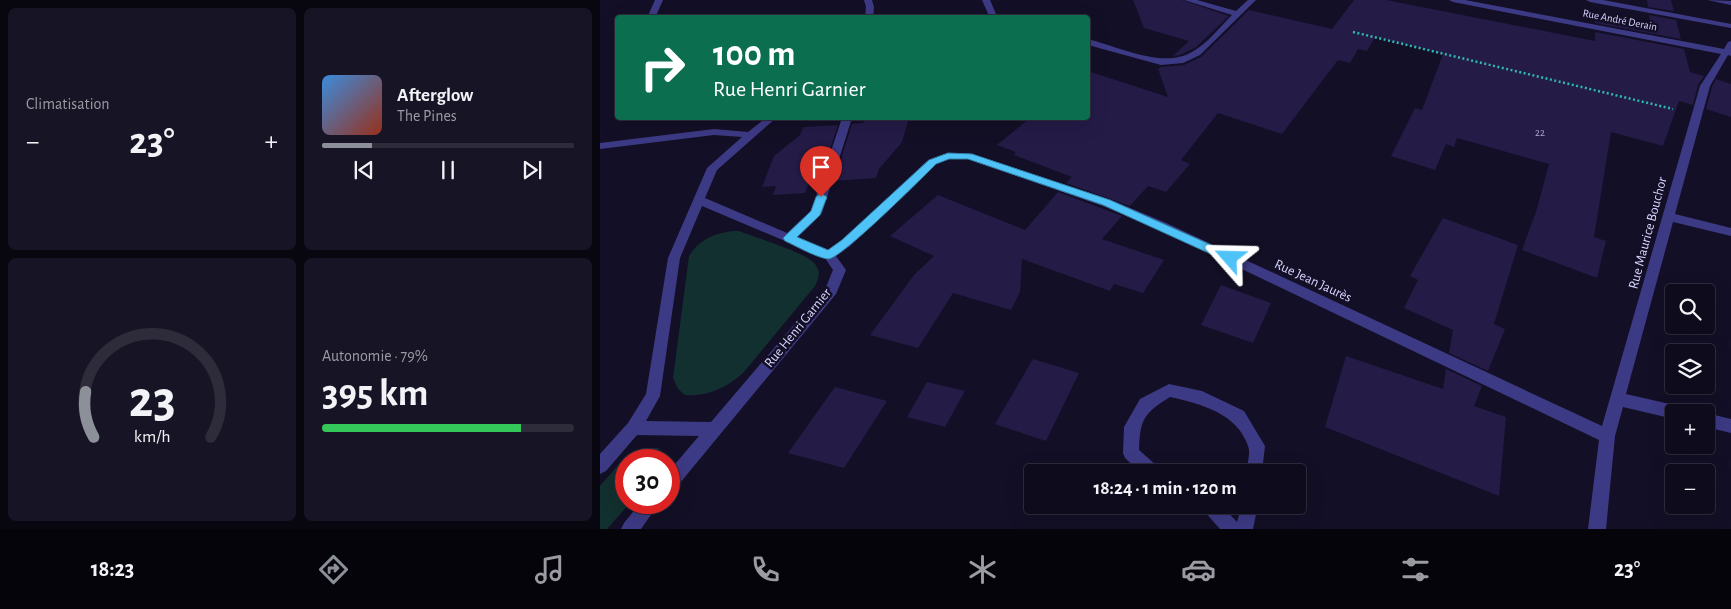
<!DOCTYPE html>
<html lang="fr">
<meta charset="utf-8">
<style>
:root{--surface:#0e0b1c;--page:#171425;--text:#f1f3f6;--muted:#9b9ba3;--line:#2e2b3b;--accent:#8c9099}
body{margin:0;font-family:"Alegreya Sans",sans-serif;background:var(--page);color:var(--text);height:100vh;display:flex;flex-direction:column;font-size:19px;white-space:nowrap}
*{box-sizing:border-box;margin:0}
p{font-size:16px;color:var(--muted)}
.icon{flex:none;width:28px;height:28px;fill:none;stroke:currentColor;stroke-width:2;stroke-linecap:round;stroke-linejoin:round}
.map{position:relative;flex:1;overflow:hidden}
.panel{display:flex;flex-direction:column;gap:8px;padding:8px;background:#08060f;width:600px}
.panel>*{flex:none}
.guide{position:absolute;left:15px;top:15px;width:475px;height:105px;border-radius:5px;box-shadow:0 5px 20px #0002,0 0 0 1px var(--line);background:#0b6e4f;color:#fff;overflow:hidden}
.buttons{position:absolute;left:1065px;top:284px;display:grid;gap:10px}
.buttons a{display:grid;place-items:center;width:50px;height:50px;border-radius:5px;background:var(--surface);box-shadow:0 5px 20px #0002,0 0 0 1px var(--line);font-size:25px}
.speed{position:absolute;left:15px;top:449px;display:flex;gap:10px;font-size:25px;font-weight:700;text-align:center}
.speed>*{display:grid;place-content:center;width:65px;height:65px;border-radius:50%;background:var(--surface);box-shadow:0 5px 20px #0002,0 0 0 1px var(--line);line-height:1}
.speed .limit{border:8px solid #d22;background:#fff;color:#111}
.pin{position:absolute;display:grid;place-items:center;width:42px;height:42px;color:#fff;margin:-51px -21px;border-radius:50% 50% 50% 0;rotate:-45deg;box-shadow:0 0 5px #0007}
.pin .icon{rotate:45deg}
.me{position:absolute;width:55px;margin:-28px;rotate:295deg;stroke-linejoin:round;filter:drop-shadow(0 0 4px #0008)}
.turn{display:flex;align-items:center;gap:18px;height:105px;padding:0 15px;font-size:22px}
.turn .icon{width:65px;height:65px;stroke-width:2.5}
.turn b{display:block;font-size:35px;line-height:42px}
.big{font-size:38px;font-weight:700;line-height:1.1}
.panel .card{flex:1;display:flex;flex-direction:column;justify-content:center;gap:8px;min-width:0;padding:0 18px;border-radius:8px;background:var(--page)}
.panel .dial{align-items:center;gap:0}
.dial svg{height:130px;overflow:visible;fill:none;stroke:var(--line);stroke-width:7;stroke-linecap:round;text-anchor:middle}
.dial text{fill:var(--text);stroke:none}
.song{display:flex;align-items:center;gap:15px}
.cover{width:60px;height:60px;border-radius:8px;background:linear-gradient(135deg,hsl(210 70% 55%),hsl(10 70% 35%))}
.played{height:5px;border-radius:2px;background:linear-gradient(90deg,var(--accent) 20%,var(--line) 20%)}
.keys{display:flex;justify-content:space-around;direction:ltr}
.heat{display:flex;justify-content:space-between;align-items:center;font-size:28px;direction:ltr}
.charge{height:8px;border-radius:4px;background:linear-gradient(90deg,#34c759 79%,var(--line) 0)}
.panel .tiles{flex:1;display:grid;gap:8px;grid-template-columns:repeat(2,1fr)}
.trip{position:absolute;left:424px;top:464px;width:282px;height:50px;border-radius:5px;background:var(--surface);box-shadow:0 5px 20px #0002,0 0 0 1px var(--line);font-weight:700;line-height:50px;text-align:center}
.tabs{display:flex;height:80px;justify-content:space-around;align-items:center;background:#06040b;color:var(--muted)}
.tabs .icon{width:35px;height:35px}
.tabs .selected{color:var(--accent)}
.tabs b{font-size:22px;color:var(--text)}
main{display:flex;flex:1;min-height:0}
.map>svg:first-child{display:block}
.green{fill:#12302f}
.building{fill:#241b47}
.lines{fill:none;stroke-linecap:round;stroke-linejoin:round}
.path{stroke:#2fb8b0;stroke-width:2.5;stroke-dasharray:2 2.5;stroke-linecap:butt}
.minor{fill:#3d3a85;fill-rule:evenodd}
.route{fill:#4fc3f7;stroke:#337fa1}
.labels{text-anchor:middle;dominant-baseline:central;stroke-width:5;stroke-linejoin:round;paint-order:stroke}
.far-street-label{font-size:11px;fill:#d9d4ff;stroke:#130f26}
.number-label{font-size:11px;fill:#aca6d1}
.street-label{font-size:14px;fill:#d9d4ff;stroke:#130f26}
</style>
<main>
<section class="panel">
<div class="tiles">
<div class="card"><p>Climatisation</p>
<div class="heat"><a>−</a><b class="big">23°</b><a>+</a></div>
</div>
<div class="card">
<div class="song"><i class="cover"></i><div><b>Afterglow</b><p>The Pines</p></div></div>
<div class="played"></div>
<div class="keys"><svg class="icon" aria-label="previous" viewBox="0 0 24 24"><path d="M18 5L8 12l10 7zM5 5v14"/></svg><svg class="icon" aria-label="pause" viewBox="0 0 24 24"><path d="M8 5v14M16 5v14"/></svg><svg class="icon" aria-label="next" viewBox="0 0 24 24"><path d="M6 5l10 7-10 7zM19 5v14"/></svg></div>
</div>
<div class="card dial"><svg viewBox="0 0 100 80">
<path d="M14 69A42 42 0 1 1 86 69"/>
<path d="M14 69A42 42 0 0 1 9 41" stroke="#8c9099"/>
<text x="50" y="56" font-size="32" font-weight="700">23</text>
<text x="50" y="72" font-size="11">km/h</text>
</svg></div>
<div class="card"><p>Autonomie · 79%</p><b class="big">395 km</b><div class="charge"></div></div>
</div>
</section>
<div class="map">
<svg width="1131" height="529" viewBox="0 0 1131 529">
<rect width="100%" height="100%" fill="#130f26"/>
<g class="green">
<path d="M139 231C154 237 208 253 215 264 221 272 219 278 215 286L144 372C128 387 108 397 85 395L78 389 73 378 89 256C100 238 119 231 139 231Z"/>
<polygon points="43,448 58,448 63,453 62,460 26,460 26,502 30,503 7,529 0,529 0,486 19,464"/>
</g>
<g class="building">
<polygon points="533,0 582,0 629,16 596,47 580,55 573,56 589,41 544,28"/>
<polygon points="754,0 786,0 995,41 995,32 1084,49 1090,72 1104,76 1098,85 1093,105 1079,101 1063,146 1011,132 994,237 1006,241 997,278 922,250 936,212 949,164 857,138 854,147 846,144 835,170 791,156 815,108 822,110 843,54 775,37 767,51 758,49 750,63 738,60 682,134 618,113 581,160 590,164 566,192 548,186 530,206 466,183 472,177 414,155 416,152 397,145 430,118 488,118 488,71 568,97 558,69 561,67 584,65 601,57 649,10 732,29"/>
<polygon points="1047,0 1071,0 1074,11 1048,7"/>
<polygon points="1049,15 1076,20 1081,39 995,23 995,16 1051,26"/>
<polygon points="1116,79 1131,84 1131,117 1106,109 1112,87"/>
<polygon points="266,118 309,118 302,142 279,169 276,178 234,181 252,124 263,123"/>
<polygon points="238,125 219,182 209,182 205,193 173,195 176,186 162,187 174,156 200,135 203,127"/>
<polygon points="458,192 522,216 502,239 564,260 543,293 514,284 510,291 422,259 420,292 411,310 353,293 318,348 270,335 314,275 334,256 290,236 338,195 425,230"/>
<polygon points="843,218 918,245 894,324 905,329 888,371 849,353 853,330 804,308 818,280 810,276"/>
<polygon points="621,285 671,303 653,343 601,325"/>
<polygon points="746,356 843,389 846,369 882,386 874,406 906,417 899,496 725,427"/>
<polygon points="433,359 479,373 446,441 395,424"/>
<polygon points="327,382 365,391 345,427 307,417"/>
<polygon points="235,387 287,401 244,468 188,453"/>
</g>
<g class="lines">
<polyline class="path" points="753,32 1073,109"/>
<g class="minor">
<polygon points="55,0 63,0 55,18 47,18"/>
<polygon points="264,0 272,0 274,7 273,18 265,18 266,7"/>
<polygon points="382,0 390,0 396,14 403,18 390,18"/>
<path d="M584 0H597L636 11 648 0H656L600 55 583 63 561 65 488 45V39C519 47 563 69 592 52 607 44 620 27 632 15Z"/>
<path d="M849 0H865L1124 49 1128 42 1131 41V56L1128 55 1110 86 1075 214 1131 228V236L1073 222 1026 394 1074 405 1079 407 1082 412H1074V419L1023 407 1015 436 1006 529H988L999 440 556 228 503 206 368 159H349L336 164 250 246 236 256 246 270 236 294 75 489 69 491V471L99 436 37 435 6 471 0 474V454L28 423 46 394 68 258 107 168 142 137 114 135 0 149V143L114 129 148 132 166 118H176L117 170 105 198 187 233 211 211 242 118H252L222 213 198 237 228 250 242 240 328 160 348 153H369L511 200 564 222 1002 426 1100 86 1121 54 853 2ZM102 206 225 258 233 270 226 287 111 422 46 421 60 396 80 258Z"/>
<polygon points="986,0 1003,0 1131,24 1131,28 990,2"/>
<polygon points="1107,0 1131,1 1131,5"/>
<path d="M569 384 602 391 644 411 665 446 662 472H646C647 465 651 453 648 446 637 413 601 404 570 397 544 413 540 419 539 450L557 466 559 472H540L525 458 523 453 524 427 540 399Z"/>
<polygon points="1106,413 1131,419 1131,433 1106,427"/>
<polygon points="41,502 60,502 41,529 21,529 24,523"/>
<polygon points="602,505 621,505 637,522 642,505 658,505 653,529 620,529 604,511"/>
</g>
</g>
<path class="route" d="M348 153 372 154 510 200 634 255 636 258 630 262 626 261 503 205 368 159H349L336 164C322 178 240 260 228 259 217 258 196 246 185 241L183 238 211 211 216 197 221 193 227 197 220 215 197 237 228 250 242 240 329 160Z"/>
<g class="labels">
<g class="far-street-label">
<text transform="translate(1020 20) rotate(11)">Rue André Derain</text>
</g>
<g class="number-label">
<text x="940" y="132">22</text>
</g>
<g class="street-label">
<text transform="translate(1048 233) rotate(-75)">Rue Maurice Bouchor</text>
<text transform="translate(713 281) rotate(25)">Rue Jean Jaurès</text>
<text transform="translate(198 328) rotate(-51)">Rue Henri Garnier</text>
</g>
</g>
</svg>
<div class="buttons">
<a><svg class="icon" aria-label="search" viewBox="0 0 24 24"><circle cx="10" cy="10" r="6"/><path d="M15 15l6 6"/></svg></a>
<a><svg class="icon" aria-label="layers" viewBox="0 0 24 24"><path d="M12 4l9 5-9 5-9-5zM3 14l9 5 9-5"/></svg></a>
<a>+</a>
<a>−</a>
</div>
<div class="speed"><div class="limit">30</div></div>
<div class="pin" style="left:221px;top:197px;background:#d93025"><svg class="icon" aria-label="arrive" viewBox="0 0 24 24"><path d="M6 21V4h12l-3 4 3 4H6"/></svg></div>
<svg class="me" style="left:630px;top:258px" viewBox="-20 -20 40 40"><path d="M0-17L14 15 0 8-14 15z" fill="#4fc3f7" stroke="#fff" stroke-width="4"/></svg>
<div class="trip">18:24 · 1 min · 120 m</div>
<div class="guide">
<div class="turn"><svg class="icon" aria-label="right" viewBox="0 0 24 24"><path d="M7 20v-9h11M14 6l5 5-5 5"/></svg><div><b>100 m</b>Rue Henri Garnier</div></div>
</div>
</div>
</main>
<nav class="tabs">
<b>18:23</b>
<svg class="icon selected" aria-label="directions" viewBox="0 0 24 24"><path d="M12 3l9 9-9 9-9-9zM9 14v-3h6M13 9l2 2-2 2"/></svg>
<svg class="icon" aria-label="music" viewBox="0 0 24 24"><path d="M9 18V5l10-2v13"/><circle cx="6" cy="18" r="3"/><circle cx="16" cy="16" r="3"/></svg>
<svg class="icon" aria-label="phone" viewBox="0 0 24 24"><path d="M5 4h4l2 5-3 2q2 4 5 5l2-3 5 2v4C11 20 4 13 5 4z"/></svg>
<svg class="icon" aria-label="climate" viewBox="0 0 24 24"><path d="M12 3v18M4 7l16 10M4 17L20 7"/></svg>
<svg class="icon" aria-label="car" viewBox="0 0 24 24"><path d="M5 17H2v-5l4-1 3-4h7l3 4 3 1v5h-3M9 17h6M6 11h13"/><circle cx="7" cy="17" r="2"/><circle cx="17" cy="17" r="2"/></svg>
<svg class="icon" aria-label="filters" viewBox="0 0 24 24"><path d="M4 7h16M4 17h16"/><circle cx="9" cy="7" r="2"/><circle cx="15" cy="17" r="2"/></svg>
<b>23°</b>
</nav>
